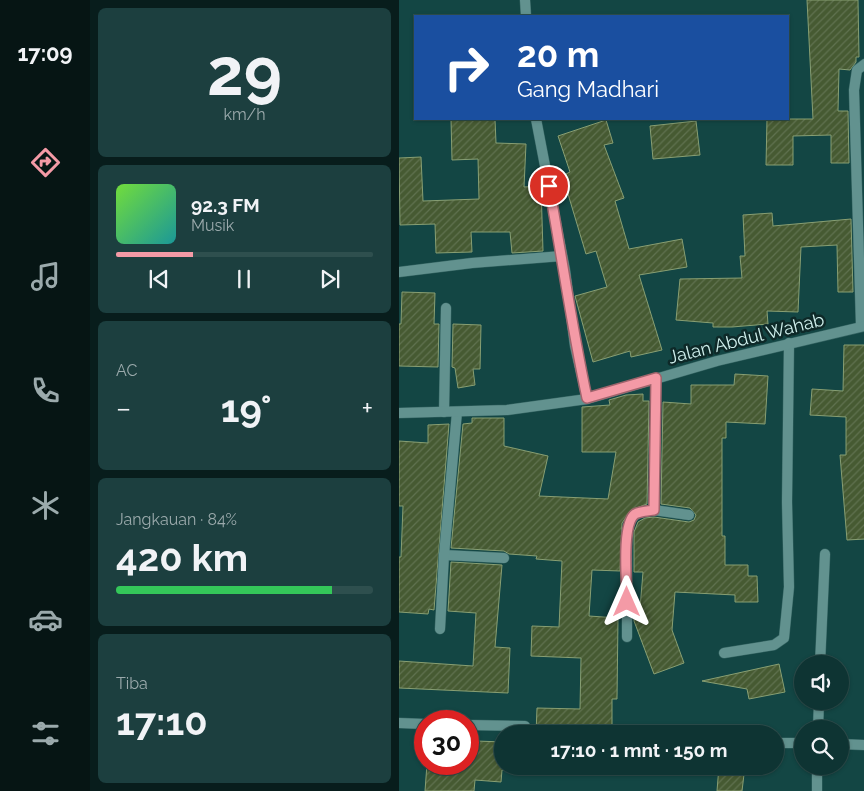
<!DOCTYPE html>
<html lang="id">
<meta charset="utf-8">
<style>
:root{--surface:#0e3433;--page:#1c3f3f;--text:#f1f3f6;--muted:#9baaac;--line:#2e4f4e;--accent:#f49aa6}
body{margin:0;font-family:Raleway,sans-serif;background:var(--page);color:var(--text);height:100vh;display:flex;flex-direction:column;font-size:19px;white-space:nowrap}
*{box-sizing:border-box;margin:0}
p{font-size:16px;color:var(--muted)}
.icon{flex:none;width:28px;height:28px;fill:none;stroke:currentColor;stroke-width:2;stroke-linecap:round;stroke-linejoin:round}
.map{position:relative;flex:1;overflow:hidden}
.sheet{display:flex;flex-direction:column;gap:8px;padding:8px;background:#081d1c;width:309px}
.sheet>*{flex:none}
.guide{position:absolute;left:15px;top:15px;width:375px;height:105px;border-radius:0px;box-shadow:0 1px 4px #0004,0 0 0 1px var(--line);background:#1a4fa0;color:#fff;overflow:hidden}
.controls{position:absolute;left:395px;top:655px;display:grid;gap:10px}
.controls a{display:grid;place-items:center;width:55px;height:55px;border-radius:50%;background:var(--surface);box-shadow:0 1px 4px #0004,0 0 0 1px var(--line);font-size:25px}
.speed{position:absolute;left:15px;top:710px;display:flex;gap:10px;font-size:25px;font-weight:700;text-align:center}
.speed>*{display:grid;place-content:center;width:65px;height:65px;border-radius:50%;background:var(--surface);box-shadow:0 1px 4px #0004,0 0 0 1px var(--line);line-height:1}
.speed .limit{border:8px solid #d22;background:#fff;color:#111}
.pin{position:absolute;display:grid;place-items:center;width:42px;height:42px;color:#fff;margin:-21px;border:2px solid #fff;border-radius:50%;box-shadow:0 1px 5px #0007}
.me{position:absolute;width:55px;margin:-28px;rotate:0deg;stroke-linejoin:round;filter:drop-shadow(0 0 4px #0008)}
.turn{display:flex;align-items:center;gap:18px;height:105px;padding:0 20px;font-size:22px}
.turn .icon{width:65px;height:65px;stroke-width:2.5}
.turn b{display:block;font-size:35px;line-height:42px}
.big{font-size:38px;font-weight:700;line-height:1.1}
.sheet .tile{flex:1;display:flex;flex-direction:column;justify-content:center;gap:8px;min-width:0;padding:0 18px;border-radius:8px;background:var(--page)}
.sheet .dial{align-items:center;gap:0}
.dial b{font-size:65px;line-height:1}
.song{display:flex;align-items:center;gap:15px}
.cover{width:60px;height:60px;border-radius:8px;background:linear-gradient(135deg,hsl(100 70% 55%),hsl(180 70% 35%))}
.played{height:5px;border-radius:2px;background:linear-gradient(90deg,var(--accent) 30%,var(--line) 30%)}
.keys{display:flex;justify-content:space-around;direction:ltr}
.heat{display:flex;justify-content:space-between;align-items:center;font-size:28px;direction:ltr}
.charge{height:8px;border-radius:4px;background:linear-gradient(90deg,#34c759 84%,var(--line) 0)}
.trip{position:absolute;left:95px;top:725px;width:290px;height:50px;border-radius:25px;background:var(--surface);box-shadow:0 1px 4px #0004,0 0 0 1px var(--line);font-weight:700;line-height:50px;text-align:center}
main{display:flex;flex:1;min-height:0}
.dock{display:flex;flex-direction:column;width:90px;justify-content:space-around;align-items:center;background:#061514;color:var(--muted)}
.dock .icon{width:35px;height:35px}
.dock .on{color:var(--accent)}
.dock b{font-size:22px;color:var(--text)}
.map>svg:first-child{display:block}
.building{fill:url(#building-hatch);stroke:#889f73}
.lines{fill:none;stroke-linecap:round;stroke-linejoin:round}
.minor-casing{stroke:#356462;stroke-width:11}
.tertiary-casing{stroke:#356462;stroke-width:11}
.minor{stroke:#62928f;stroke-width:10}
.tertiary{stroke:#62928f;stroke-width:10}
.route-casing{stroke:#9f646c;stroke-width:12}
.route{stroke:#f49aa6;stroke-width:9}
.labels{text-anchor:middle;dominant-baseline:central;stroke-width:5;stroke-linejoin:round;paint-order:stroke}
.street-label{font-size:18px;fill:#cfefec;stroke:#0e2928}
</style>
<main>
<nav class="dock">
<b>17:09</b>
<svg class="icon on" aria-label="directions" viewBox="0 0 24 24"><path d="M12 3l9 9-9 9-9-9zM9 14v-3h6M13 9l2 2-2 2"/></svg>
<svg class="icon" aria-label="music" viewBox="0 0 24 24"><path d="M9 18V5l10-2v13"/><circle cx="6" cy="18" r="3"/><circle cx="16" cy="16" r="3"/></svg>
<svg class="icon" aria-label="phone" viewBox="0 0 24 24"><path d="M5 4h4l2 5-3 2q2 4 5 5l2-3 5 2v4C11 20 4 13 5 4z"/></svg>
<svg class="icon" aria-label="climate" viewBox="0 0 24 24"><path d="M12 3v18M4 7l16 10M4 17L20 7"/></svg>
<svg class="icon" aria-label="car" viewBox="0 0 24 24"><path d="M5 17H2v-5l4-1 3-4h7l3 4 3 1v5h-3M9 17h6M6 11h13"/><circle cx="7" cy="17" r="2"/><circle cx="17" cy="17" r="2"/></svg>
<svg class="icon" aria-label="filters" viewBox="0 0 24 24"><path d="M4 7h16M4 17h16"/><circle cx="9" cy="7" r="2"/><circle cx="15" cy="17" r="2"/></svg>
</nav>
<section class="sheet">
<div class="tile dial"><b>29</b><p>km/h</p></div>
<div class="tile">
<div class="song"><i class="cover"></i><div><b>92.3 FM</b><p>Musik</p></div></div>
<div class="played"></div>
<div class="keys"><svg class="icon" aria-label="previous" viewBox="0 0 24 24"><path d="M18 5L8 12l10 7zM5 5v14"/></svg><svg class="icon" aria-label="pause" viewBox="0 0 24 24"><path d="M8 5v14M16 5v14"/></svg><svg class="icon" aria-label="next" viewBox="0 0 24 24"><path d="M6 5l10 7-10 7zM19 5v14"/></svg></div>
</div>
<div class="tile"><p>AC</p>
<div class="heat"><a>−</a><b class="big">19°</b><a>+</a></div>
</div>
<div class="tile"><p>Jangkauan · 84%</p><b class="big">420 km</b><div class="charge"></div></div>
<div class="tile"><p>Tiba</p><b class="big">17:10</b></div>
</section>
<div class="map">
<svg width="466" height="791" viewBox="0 0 466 791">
<defs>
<pattern id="building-hatch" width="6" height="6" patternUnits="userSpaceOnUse" patternTransform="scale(1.25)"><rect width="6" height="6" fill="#465a32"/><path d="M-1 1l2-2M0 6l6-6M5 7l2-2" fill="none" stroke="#607250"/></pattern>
</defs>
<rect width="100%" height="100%" fill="#134644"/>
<g class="building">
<polygon points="408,0 459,0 460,57 457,57 457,62 451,70 440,69 439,111 449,111 450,163 432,163 432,135 394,136 394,165 367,165 368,119 414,119"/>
<polygon points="52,119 96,119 97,143 127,144 125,187 142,186 144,251 113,253 111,232 72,232 73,252 37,253 36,224 1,225 0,158 22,157 24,201 80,199 79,159 53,160"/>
<polygon points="207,120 214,143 205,145 225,198 216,201 230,249 283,239 288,267 240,275 263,350 232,357 231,351 194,362 176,296 208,287 197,251 187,254 166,184 170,183 167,174 171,172 159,136"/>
<polygon points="297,121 301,155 254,159 251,126"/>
<polygon points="373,213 374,226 452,219 454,292 439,292 438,245 402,247 399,312 368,311 369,324 333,327 314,327 314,323 277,320 281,279 343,278 341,256 346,256 344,215"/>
<polygon points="3,292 36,293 35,324 40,324 39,367 0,366 0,324 2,324"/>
<polygon points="54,324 82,325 81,369 74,369 76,385 59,388 56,368 53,367"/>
<polygon points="445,345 466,345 466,539 448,540 441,455 447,455 447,417 411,415 413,389 444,391"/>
<polygon points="336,374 369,376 366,424 327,422 327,438 323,438 323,536 326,536 326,565 349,565 349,576 358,576 359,602 336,602 336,595 276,592 273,630 285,663 255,674 235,621 235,619 240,620 244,572 235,572 235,532 239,522 246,518 255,517 290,522 295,520 297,515 291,508 262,504 264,402 292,404 292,385 335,385"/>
<polygon points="244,394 244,401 250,401 248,504 232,510 223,523 221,571 193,570 190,616 219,618 218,699 213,699 213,734 137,734 138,708 181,709 182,658 132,656 133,626 160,627 163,561 137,559 138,556 110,554 105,551 52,548 64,424 73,423 73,418 105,418 105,446 149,456 140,496 209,499 217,452 183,452 183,407 211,405 210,400 227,395"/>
<polygon points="50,424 35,610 30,609 29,614 0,612 0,557 2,557 4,506 0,506 0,441 29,443 29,425"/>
<polygon points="52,562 103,565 96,647 111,648 109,693 0,688 0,661 74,666 77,613 49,611"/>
<polygon points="380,664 386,692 350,699 348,689 303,681"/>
<polygon points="77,741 104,742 104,766 128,766 128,772 103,770 102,782 76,780 75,791 26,791 28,764 69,764 69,744 77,745"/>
<polygon points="320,766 346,766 343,791 318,791"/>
</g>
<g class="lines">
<g class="minor-casing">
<g id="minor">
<polyline points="126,0 127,16"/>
<polyline points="137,119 166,270 176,346 188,399"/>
<polyline points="0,272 73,263 163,256"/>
<polyline points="462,326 455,90 458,70 466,64"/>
<polyline points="45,412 47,308"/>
<polyline points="255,510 290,515"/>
<polyline points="45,555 105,558"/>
<polyline points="41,629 45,555 58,412"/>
<path d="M228 637V531C232 514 238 512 255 510L257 378"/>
<polyline points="325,653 375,645 385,638 390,587 388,502 390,343"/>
<polyline points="421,664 426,554"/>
<polyline points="0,723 26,724"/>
<polyline points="69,725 126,726"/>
<polyline points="419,729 420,701"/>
<polyline points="376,743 404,743"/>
<polyline points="441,744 466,745"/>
<polyline points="418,766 418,791"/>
</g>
</g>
<g class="tertiary-casing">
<polyline id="tertiary" points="0,413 108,410 188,399 318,361 466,326"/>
</g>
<use href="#minor" class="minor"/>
<use href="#tertiary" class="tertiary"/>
</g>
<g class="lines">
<g class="route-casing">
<path id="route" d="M150 186C163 257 173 328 188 398L257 378 255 510C249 511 241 511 236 514 222 524 228 584 228 602"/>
</g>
<use href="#route" class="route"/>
</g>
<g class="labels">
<g class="street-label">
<text transform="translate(347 338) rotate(-14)">Jalan Abdul Wahab</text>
</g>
</g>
</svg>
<div class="controls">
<a><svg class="icon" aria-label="sound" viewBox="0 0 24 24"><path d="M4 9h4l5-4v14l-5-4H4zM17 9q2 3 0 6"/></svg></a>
<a><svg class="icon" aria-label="search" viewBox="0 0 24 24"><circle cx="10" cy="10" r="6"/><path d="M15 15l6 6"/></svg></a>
</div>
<div class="speed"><div class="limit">30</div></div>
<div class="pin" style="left:150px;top:186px;background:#d93025"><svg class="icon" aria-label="arrive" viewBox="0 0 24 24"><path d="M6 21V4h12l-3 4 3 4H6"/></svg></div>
<svg class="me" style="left:228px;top:602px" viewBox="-20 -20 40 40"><path d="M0-17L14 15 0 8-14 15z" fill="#f49aa6" stroke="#fff" stroke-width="4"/></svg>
<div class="trip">17:10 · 1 mnt · 150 m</div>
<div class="guide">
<div class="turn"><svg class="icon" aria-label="right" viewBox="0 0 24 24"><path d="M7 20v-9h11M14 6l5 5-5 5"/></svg><div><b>20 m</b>Gang Madhari</div></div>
</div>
</div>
</main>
